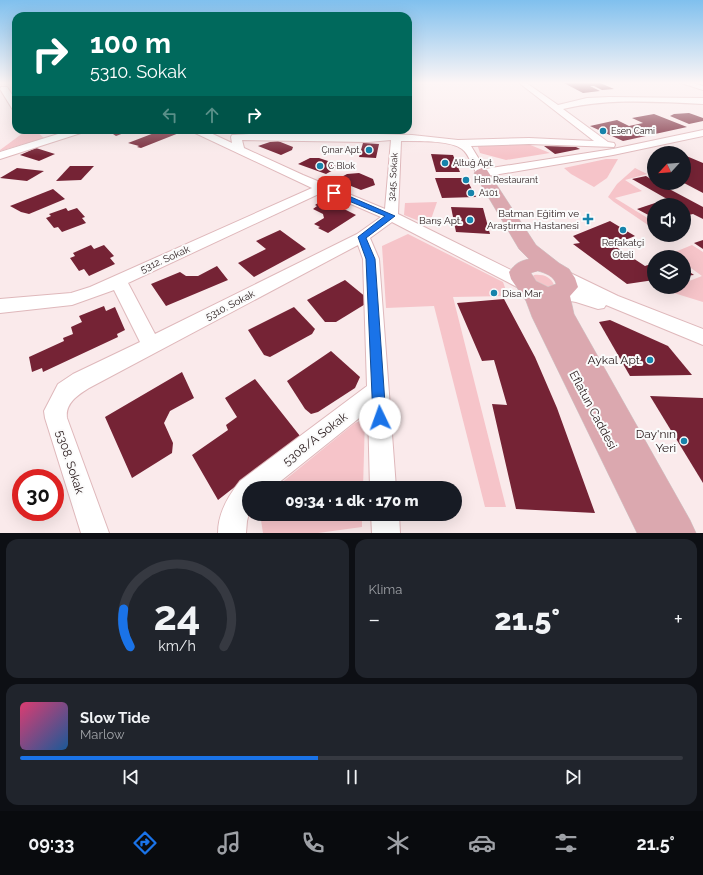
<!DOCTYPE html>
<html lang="tr">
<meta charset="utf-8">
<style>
:root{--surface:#171b24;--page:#20242c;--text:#f1f3f6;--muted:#9ea1a6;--line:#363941;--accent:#1a73e8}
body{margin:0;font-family:Raleway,sans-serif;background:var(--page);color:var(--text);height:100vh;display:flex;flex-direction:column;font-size:15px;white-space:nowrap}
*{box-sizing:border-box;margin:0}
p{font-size:13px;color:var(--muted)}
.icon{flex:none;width:22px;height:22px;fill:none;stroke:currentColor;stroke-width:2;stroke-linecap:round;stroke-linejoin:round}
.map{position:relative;height:533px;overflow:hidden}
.details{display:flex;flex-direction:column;gap:6px;padding:6px;background:#0d0f14;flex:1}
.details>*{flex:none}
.guide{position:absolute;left:12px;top:12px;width:400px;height:122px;border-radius:12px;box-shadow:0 4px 16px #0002;background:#00695c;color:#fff;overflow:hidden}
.needle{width:26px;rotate:244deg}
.fabs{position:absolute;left:647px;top:146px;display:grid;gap:8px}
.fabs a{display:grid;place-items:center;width:44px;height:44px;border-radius:50%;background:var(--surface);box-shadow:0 4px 16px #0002;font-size:20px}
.speed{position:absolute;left:12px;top:469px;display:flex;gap:8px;font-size:20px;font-weight:700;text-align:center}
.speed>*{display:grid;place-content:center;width:52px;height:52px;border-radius:50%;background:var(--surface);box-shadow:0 4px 16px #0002;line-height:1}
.speed .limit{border:6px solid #d22;background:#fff;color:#111}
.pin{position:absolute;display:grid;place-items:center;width:34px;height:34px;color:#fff;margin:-17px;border-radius:8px;box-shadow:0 2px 6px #0006}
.me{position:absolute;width:44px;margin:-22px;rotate:357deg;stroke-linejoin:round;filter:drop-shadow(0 0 3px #0008)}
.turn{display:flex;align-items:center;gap:14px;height:84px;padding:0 12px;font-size:18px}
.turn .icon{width:52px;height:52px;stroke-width:2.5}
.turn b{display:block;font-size:28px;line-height:34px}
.lanes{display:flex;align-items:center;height:38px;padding:0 12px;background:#0003;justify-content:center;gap:20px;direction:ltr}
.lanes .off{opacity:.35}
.big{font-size:30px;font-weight:800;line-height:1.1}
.details .tile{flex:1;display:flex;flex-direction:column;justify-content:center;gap:6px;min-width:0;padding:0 14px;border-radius:12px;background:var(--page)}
.details .dial{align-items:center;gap:0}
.dial svg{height:104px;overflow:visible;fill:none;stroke:var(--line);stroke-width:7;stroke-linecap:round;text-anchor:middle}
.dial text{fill:var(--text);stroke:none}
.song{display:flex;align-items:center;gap:12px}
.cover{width:48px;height:48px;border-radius:6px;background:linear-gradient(135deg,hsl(340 70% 55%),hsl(210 70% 35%))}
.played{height:4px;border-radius:2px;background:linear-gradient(90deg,var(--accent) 45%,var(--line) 45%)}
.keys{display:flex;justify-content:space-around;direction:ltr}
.heat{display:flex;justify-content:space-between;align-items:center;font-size:22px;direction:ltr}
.details .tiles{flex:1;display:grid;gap:6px;grid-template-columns:1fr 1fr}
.tile:last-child{grid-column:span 2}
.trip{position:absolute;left:242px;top:481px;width:220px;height:40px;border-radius:20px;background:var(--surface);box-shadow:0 4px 16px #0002;font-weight:800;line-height:40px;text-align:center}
.tabs{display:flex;height:64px;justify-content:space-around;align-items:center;background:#090b0e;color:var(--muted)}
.tabs .icon{width:28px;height:28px}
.tabs .selected{color:var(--accent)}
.tabs b{font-size:18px;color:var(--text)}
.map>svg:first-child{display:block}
.green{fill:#f6c4c9}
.building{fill:#752335}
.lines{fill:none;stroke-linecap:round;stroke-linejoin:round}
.minor-casing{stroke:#dfb8bb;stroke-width:2}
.major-casing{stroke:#d0cdcd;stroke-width:1}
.minor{fill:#fff;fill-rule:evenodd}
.major{fill:#dba8af;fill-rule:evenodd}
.route{fill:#1a73e8;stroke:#114b97}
.poi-dot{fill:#1683ab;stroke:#fbfbfb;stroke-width:1.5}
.labels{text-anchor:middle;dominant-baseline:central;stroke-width:4;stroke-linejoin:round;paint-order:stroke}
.far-poi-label{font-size:9px;fill:#281a1b;stroke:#fbfbfb;text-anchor:start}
.far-street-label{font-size:9px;fill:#281a1b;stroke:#fbfbfb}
.poi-label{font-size:10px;fill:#281a1b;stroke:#fbfbfb;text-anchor:end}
.street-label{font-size:10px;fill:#281a1b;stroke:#fbfbfb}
.near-poi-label{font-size:12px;fill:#281a1b;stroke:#fbfbfb;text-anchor:end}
.near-street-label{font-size:12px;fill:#281a1b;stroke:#fbfbfb}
</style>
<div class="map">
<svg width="703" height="533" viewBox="0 0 703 533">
<rect width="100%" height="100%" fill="#faeaeb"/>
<g class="green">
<polygon points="27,130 35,130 44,138 0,151 0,150"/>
<polygon points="477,144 528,144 550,153 506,160 480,153"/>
<polygon points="606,159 618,159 607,178 594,187 571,174 564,168"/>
<polygon points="635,168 647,174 625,180 642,191 615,198 654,222 654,225 651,227 614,202 608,197 617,184"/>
<polygon points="437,202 429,225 404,215 405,203"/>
<polygon points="408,234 503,282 508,296 453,297 506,507 485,507 434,306 386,308 382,246"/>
<polygon points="692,245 703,252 703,302 664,290 673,287 684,287 684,283 702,276 684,263 684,257 675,257 670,254"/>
<path d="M534 275C543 274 551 277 554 285L551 289 531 278Z"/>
<polygon points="365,419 363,488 275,488 355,423"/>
<polygon points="260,514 362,514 362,527 318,533 263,533"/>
</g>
<g class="building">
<polygon points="562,82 598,82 614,89 602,90 594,86 590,86 600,91 583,93"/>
<polygon points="689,113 703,118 703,121 689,124 670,116 674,114"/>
<polygon points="654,114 687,127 623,141 590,126 617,120 629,126 643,123 632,118"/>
<polygon points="109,130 132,130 116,136 110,132 105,132"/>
<polygon points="162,130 169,130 179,133 141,148 137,147 139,146 128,143"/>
<polygon points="278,141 293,147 292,150 281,155 258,146 270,142"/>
<polygon points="363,143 379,144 376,158 359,157"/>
<polygon points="544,146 576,147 580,149 555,154"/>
<polygon points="36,148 55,154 39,161 20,155"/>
<polygon points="431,154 453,155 460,172 436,172"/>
<polygon points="684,155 703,163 703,193 684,183"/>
<polygon points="310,158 319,158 334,163 337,168 326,174 298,164"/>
<polygon points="70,166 94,166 81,180 56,181"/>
<polygon points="17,168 44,171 27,181 0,178"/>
<polygon points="359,173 373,179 375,185 361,190 336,180 347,174"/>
<polygon points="646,176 654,181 654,183 658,183 703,207 703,219 693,214 684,216 684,205 654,205 654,218 637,209 667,199 632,179"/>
<polygon points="435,178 466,178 476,197 442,198"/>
<polygon points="53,189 65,199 29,214 21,212 10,206"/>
<polygon points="324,199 356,215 328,233 318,228 320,227 314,224 324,218 323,214 313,209 317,206 315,205"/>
<polygon points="451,207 483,208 490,234 456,232"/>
<polygon points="66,208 68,211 77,208 85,217 82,218 86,223 62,232 58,227 54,228 46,218 51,216 49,214"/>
<polygon points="610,221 635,236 613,245 645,266 654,263 654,280 627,284 573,244 580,243 573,236"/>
<polygon points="280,230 306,249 254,277 238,263 266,249 256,241"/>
<polygon points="703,240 703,249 694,243"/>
<polygon points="91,245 94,249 104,245 114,256 110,258 115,264 89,276 84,269 79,271 70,258 75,256 73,253"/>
<polygon points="217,266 228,280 166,306 151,284 180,272 186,276 198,276"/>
<polygon points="684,268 694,275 684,276"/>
<polygon points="345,280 367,298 367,303 336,322 325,322 307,300"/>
<polygon points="504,299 535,357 557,408 595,513 516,509 492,404 507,405 494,360 482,361 457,303"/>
<polygon points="104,306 106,311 115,307 125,330 117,334 118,337 43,372 42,368 32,372 29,357 64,341 63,338 73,334 71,327 82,322 79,316"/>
<polygon points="294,307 315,329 312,334 270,357 264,355 248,330"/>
<polygon points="610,320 668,346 692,375 630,376 599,322"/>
<polygon points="331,351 360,377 355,388 318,412 311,414 305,409 287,381"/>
<polygon points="182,372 194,398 170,411 164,423 173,443 172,453 132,478 105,417"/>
<polygon points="255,379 300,436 218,500 192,455 228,430 226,425 237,417 225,398"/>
<polygon points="650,396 703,398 703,483"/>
</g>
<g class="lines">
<g class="minor-casing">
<g id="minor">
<path d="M518 82H525L558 105 587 98 609 97 703 98V104C655 102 610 98 563 109L608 142 614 143 615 145 614 147 529 144 471 146 485 169 613 149 703 130V136L613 155 482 177 478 175C472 168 470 155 462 149 450 140 416 141 401 141L398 214 529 279 531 283 529 287 523 289 517 287 392 222 370 238 379 259 396 488H370L368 411 272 488H249V513L247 521 246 533H218C218 513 228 496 240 481L367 386 363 259 358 245 89 388C78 395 65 403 67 418L109 533H81L45 418 44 411 58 384 73 374 140 342 114 290 72 305 0 313V299L71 293 90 287 312 188 193 132 191 130H204L232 143 231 137 232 135 249 134 241 132 239 130 412 135 458 140 529 138 594 141ZM242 140 368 142 391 140 385 209 303 175 244 148ZM323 192 381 217 357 234 155 334 128 283Z"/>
<polygon points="678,82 689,82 703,86 703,90"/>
<polygon points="1,87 7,87 16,101 16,111 13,110 0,89"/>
<polygon points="71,130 86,130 84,132 0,159 0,152"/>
<polygon points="560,268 618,296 703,329 703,345 606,305 604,308 598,309 576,302 553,298 550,294 553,290 559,288 576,290 554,277 552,273 554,269"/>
<polygon points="371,514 399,514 400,533 372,533"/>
</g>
</g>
<g class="major-casing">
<path id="major" d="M482 168 487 170 536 245 559 263 569 269 575 278 578 287 570 296 574 314 690 520 696 533H637L532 317 526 301 511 279 509 272C515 264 519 261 529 259L519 249 474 173 477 170ZM538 271C545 273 554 276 556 284L548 287 536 281 531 273Z"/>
</g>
<use href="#minor" class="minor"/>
<use href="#major" class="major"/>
</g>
<linearGradient id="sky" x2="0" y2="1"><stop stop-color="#80c0ee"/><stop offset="0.53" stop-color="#fdf6f6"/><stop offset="1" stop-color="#fdf6f6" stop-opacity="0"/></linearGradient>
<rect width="703" height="156" fill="url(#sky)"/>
<polygon class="route" points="332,191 337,191 395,216 366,238 375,259 386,418 384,422 380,424 375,422 373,418 366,259 358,237 385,216 332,194"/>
<g class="poi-dot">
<circle cx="603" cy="131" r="4"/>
<circle cx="369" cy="150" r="4"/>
<circle cx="445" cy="163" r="4"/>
<circle cx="320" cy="166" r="4"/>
<circle cx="466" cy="180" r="4"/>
<circle cx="471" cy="193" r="4"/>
<path d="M586 213h4v4h4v4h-4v4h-4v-4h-4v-4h4z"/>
<circle cx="470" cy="220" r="4"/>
<circle cx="623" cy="230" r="4"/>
<circle cx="494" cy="293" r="4"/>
<circle cx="650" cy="360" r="4"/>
<circle cx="684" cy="441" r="4"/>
</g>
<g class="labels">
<g class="far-poi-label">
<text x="611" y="131">Esen Cami</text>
<text x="361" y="150" text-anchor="end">Çınar Apt.</text>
<text x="453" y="163">Altuğ Apt.</text>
<text x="328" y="166">C Blok</text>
<text x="474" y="180">Han Restaurant</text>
<text x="479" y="193">A101</text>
</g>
<g class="far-street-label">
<text transform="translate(393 177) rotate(-86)">3245. Sokak</text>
</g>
<g class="poi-label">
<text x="579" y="213">Batman Eğitim ve<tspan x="579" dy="12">Araştırma Hastanesi</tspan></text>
<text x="462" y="220">Barış Apt.</text>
<text x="623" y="242" text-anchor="middle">Refakatçi<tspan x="623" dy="12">Oteli</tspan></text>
<text x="502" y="293" text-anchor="start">Disa Mar</text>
</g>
<g class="street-label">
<text transform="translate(165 259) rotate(-24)">5312. Sokak</text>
<text transform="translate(230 305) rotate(-27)">5310. Sokak</text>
</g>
<g class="near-poi-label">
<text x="642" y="360">Aykal Apt.</text>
<text x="676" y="434">Day'nın<tspan x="676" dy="14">Yeri</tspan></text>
</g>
<g class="near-street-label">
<text transform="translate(593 410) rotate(62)">Eflatun Caddesi</text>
<text transform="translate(315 439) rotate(-38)">5308/A Sokak</text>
<text transform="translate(70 462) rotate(72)">5308. Sokak</text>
</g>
</g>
</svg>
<div class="fabs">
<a><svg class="needle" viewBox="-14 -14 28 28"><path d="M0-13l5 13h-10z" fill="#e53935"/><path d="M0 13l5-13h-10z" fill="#9ea1a6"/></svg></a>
<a><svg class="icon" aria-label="sound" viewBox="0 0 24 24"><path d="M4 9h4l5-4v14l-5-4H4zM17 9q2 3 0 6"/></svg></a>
<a><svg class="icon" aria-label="layers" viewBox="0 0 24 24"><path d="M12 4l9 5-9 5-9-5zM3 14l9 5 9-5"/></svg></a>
</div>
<div class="speed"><div class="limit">30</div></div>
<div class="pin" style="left:334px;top:193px;background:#d93025"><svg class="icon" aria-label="arrive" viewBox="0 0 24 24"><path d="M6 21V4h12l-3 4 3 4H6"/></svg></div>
<svg class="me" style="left:380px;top:418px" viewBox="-20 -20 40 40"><circle r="19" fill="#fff"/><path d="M0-13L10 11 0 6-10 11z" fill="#1a73e8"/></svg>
<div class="trip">09:34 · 1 dk · 170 m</div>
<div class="guide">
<div class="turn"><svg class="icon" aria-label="right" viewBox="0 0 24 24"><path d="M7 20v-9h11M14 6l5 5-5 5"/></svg><div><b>100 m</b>5310. Sokak</div></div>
<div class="lanes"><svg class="icon off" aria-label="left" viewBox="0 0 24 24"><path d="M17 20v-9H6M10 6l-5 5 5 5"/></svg><svg class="icon off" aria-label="ahead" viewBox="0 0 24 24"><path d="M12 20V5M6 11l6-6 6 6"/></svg><svg class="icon" aria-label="right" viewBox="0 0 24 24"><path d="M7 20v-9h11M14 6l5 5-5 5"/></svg></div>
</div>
</div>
<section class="details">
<div class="tiles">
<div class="tile dial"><svg viewBox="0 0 100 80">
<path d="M14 69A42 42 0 1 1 86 69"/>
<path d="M14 69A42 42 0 0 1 9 40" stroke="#1a73e8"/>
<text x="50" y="56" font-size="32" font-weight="700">24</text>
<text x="50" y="72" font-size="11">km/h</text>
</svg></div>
<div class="tile"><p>Klima</p>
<div class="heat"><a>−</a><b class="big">21.5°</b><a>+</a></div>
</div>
<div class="tile">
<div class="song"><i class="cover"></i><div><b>Slow Tide</b><p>Marlow</p></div></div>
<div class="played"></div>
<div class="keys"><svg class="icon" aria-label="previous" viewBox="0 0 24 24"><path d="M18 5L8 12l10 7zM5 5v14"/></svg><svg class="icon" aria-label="pause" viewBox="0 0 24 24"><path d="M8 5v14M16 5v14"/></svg><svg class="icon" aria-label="next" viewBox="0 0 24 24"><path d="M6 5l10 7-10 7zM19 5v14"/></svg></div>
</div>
</div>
</section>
<nav class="tabs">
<b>09:33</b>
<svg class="icon selected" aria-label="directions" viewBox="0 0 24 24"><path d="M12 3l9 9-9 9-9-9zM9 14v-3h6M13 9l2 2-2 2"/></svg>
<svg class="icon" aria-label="music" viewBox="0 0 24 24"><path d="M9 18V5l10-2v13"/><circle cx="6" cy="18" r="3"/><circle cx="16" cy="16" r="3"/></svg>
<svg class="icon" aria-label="phone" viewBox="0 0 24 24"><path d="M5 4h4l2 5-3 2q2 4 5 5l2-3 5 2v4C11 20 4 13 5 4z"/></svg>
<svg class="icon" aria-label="climate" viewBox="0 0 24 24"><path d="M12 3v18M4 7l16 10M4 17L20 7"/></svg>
<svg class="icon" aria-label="car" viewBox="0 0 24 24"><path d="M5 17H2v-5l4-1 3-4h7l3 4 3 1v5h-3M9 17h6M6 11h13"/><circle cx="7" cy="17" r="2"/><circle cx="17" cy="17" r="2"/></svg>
<svg class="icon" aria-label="filters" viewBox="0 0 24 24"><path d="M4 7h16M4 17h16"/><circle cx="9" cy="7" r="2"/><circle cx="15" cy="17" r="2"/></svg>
<b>21.5°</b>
</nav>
